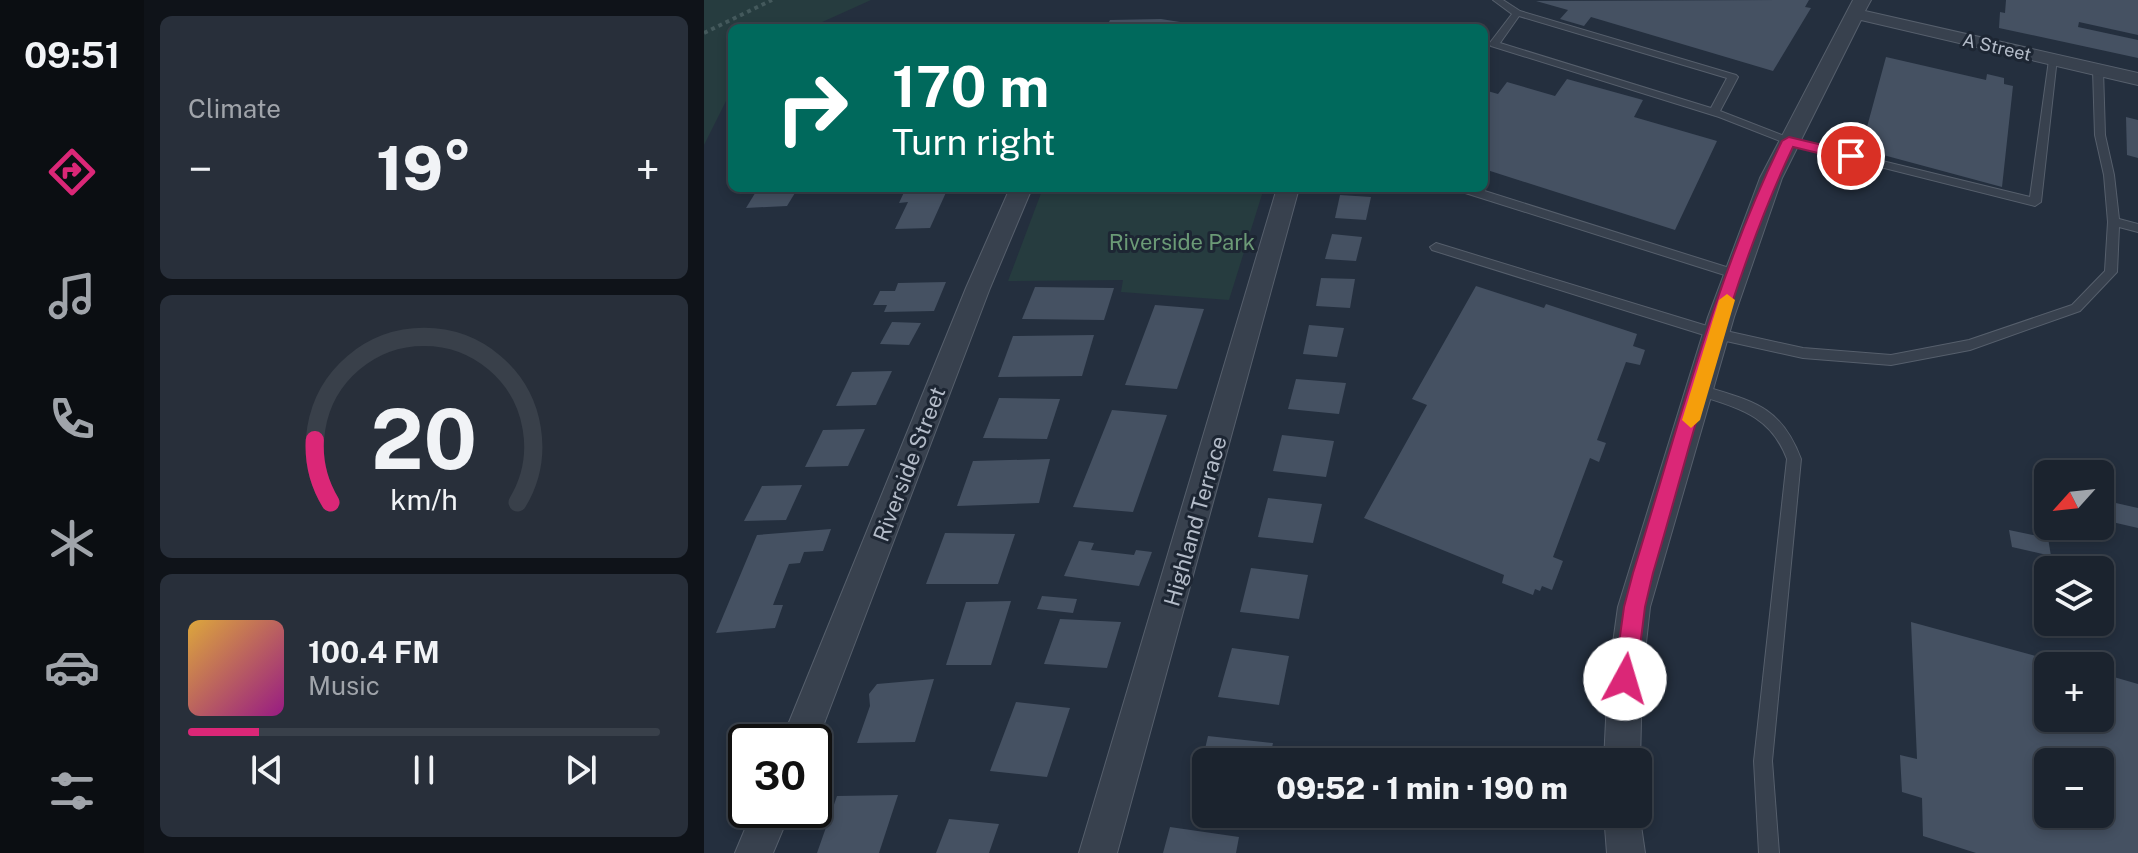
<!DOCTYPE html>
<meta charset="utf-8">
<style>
:root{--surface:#1b232e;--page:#282f3a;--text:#f1f3f6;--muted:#a0a4aa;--line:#39404a;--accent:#db2777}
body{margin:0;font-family:"Public Sans",sans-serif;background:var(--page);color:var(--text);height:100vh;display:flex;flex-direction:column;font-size:30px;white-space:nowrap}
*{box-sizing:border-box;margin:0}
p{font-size:26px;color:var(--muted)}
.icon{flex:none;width:44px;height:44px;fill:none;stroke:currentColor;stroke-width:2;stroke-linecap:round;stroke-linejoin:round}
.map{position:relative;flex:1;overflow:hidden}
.drawer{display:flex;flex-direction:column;gap:16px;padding:16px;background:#0f1319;width:560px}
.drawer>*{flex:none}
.top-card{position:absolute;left:24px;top:24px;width:760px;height:168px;border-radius:12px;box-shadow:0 4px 12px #0003,0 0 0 2px var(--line);background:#00695c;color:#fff;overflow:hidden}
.needle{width:52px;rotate:243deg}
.tools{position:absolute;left:1330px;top:460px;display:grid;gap:16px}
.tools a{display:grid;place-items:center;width:80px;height:80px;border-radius:12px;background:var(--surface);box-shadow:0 4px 12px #0003,0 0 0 2px var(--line);font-size:40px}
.speed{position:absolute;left:24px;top:724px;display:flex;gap:16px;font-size:40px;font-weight:700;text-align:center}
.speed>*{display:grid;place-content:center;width:104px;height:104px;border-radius:50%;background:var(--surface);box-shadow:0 4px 12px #0003,0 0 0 2px var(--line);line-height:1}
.speed .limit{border:4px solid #111;border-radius:12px;background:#fff;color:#111}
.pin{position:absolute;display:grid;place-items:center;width:68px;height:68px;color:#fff;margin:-34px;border:4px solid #fff;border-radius:50%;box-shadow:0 2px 8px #0007}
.me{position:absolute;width:88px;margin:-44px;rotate:6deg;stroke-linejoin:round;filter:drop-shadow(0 0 6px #0008)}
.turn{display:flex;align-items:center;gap:28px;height:168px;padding:0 32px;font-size:36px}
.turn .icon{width:104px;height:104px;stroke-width:2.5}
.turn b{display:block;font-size:56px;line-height:68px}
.big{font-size:60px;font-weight:800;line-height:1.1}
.drawer .widget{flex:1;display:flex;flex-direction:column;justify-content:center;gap:12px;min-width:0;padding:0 28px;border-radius:12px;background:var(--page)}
.drawer .dial{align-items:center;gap:0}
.dial svg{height:208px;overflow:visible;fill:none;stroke:var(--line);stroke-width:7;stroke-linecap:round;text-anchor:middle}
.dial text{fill:var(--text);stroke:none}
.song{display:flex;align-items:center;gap:24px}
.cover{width:96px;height:96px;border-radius:12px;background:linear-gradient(135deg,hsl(40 70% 55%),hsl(310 70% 35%))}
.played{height:8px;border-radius:4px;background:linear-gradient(90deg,var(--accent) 15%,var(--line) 15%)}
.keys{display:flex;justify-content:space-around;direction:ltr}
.heat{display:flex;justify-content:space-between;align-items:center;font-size:44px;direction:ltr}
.trip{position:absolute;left:488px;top:748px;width:460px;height:80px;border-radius:12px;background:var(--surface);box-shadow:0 4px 12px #0003,0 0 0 2px var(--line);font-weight:800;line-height:80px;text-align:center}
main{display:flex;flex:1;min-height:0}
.tabs{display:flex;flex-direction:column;width:144px;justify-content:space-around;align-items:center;background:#0b0e12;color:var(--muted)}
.tabs .icon{width:56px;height:56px}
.tabs .selected{color:var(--accent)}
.tabs b{font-size:36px;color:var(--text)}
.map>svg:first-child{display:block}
.green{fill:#263c3f}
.building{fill:#455162;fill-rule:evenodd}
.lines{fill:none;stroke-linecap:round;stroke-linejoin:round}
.service-casing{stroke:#565f6c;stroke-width:2}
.minor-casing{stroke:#565f6c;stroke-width:2}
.path{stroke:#44595c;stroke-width:4;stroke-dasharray:4 4;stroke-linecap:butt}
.service{fill:#38414e;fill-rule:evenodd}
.minor{fill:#38414e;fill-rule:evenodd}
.route{fill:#db2777;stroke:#8e194d;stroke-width:2}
.slow{fill:#f59e0b}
.labels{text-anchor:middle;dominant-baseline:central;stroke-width:6;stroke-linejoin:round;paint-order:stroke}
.far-street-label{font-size:18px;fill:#b4bcc9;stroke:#1d2633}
.park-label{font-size:22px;fill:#6b9a76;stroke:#1d2633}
.street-label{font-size:22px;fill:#b4bcc9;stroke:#1d2633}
</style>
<main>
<nav class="tabs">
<b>09:51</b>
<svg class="icon selected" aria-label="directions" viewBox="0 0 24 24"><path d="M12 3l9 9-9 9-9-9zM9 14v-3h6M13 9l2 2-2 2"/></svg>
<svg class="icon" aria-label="music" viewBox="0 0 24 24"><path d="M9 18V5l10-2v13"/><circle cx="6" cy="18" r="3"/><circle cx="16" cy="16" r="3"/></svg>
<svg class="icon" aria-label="phone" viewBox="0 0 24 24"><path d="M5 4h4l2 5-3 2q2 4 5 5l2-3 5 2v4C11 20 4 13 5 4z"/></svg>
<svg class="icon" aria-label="climate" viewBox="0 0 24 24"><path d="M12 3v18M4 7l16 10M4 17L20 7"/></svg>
<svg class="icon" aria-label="car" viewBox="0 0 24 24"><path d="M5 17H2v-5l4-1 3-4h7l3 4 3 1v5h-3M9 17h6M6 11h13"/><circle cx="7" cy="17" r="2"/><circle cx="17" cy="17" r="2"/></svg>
<svg class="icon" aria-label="filters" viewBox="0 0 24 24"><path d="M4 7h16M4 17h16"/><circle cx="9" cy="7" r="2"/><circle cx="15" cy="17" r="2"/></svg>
</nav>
<section class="drawer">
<div class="widget"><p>Climate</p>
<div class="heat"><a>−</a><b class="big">19°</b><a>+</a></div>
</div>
<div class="widget dial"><svg viewBox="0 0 100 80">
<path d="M14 69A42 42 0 1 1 86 69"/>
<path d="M14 69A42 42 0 0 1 8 45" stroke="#db2777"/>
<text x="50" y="56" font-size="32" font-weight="700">20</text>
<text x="50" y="72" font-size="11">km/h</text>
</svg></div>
<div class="widget">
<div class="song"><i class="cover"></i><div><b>100.4 FM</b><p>Music</p></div></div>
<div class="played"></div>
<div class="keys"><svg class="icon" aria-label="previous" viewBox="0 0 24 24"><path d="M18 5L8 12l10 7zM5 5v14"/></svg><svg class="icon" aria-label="pause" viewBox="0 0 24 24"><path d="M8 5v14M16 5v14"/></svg><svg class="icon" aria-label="next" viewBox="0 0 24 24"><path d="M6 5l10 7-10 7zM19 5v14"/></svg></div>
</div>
</section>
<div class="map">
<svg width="1434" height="853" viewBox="0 0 1434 853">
<rect width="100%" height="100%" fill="#242f3e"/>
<g class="green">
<polygon points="0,0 167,0 105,28 28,28 28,89 0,145"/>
<polygon points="339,188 560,188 525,300 417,292 419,280 304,281"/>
</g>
<g class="building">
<polygon points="1105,0 1101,7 1107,8 1069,71 887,17 880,26 856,19 864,10 832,1"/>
<polygon points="1302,0 1434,0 1434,35 1375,22 1374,27 1434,40 1434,58 1295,28 1296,12 1301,13"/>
<polygon points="457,19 476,22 474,28 402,28 406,20"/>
<polygon points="1182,57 1282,80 1283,74 1300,78 1300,84 1309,86 1298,187 1157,149"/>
<polygon points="863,79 939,100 930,117 1013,141 971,230 780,169 780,111 784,106 780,104 780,90 794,94 803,82 851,96"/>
<polygon points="1422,117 1434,120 1434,158 1423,155"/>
<polygon points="94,188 83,206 42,208 53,190"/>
<polygon points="202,188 244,188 226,228 191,229 204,202 195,203"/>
<polygon points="636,195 667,197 662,220 631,218"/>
<polygon points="628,234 658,237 652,261 621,259"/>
<polygon points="617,278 651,279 646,308 612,306"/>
<polygon points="242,282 230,311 180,312 183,305 169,305 176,291 191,291 194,283"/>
<polygon points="772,286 840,308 842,304 933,334 929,346 941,350 936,365 922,362 893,440 902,443 895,462 886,458 849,557 859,561 848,590 838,586 836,591 831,589 829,595 798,583 800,575 660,518 723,405 708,399"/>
<polygon points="331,287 410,288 400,320 318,319"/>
<polygon points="451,305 500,309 473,389 421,385"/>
<polygon points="188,322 217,323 205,345 176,344"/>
<polygon points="605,325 640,328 633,357 599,354"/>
<polygon points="390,335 378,376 294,377 309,336"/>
<polygon points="188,371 172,405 132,406 148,372"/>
<polygon points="592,379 642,383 635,414 584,409"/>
<polygon points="295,398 356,399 343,439 279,438"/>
<polygon points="408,410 463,415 429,512 369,507"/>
<polygon points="161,429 144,466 101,467 119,430"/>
<polygon points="578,435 630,441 622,477 569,471"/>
<polygon points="346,459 335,503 253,506 269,461"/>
<polygon points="98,485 82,520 40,521 58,486"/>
<polygon points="564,498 618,504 609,543 554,537"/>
<polygon points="1403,501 1434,508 1434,528 1408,522"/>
<polygon points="127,529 119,551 100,552 96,563 85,564 69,605 79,605 71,628 12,633 53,535"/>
<polygon points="1305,530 1344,538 1347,556 1308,547"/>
<polygon points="241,533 311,534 294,584 222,584"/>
<polygon points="375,541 390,543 387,550 430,555 432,550 448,552 435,586 360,576"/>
<polygon points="547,568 604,575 595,619 536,612"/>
<polygon points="338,596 373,599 369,613 333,609"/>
<polygon points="307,601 287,665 242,665 262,602"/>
<polygon points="356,619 417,622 403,668 340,664"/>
<path d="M1207 622 1365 665 1344 666V718H1396V673L1434 684V853H1272L1219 836 1218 798 1198 792 1196 755 1213 759ZM1344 762H1396V814H1344Z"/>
<polygon points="528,648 585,656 575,705 514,697"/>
<polygon points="230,679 211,742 153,743 166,706 165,694 173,684"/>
<polygon points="312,702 366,708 343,777 286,771"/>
<polygon points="504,736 569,743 565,762 502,762 502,793 491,792"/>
<polygon points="194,795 175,853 113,853 133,796"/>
<polygon points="245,819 295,824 285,853 232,853"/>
<polygon points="466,827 535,837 532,853 459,853"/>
</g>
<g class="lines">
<g class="service-casing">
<g id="service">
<path d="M789 0H799L816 11 1032 75 1034 77 1016 111 1088 139 1326 197 1345 60 1353 58 1337 202 1331 206 1081 143 1015 117 787 46 785 44 808 14ZM815 16 1023 78 1007 108 796 43Z"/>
<polygon points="1394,67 1399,70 1401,135 1410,175 1415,219 1434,224 1434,232 1415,227 1413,272 1376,311 1266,350 1187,365 1099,358 1013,339 728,250 726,247 732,243 1013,329 1099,348 1187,355 1265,340 1368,305 1401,271 1404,222 1400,175 1391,135 1389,70"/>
<polygon points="753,188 771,188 1035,271 1037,274 1031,278 1027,277 755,191"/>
<path d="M996 385C1047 401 1076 404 1097 459L1068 761 1075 853H1055L1050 761 1083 459C1066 414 1033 408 991 394L989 390 991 386Z"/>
</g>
</g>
<g class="minor-casing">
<g id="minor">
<polygon points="1149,0 1167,0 1161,11 1434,73 1434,85 1157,20 1078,178 1030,317 946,607 938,679 936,762 934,767 934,762 900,762 904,679 914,607 1004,317 1056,178"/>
<polygon points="306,188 328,188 286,288 113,742 110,749 110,742 77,742 262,288"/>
<polygon points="573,188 595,188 413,853 375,853"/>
<polygon points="934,805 941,853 903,853 900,814 934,814"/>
<polygon points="49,810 87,810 69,853 31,853"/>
</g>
</g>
<polyline class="path" points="0,33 68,0"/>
<use href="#service" class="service"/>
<use href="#minor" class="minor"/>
</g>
<path class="route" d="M1085 137 1152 153 1154 156 1147 161 1089 147C1026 279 991 432 949 573L941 607 932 679 929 687 921 690 913 687 910 679 920 607 929 573C974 429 1011 277 1078 141Z"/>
<polygon class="slow" points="1023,294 1031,300 996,420 987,428 978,420 1015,300"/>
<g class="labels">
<g class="far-street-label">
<text transform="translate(1293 47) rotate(13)">A Street</text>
</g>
<g class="park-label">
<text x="478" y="242">Riverside Park</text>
</g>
<g class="street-label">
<text transform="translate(205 464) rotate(-69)">Riverside Street</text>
<text transform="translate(491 521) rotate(-74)">Highland Terrace</text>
</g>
</g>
</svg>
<div class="tools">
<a><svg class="needle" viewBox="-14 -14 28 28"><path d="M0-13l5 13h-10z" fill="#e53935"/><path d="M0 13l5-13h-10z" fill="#a0a4aa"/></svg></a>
<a><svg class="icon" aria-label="layers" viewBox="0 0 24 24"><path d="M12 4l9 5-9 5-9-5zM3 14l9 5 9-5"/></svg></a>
<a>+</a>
<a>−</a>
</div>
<div class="speed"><div class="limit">30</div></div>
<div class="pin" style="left:1147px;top:156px;background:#d93025"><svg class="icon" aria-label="arrive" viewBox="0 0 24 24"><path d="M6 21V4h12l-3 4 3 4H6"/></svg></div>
<svg class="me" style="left:921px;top:679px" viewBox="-20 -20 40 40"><circle r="19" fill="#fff"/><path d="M0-13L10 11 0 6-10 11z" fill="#db2777"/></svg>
<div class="trip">09:52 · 1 min · 190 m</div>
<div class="top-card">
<div class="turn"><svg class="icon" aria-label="right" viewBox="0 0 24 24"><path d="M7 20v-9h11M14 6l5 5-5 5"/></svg><div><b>170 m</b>Turn right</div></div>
</div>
</div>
</main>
